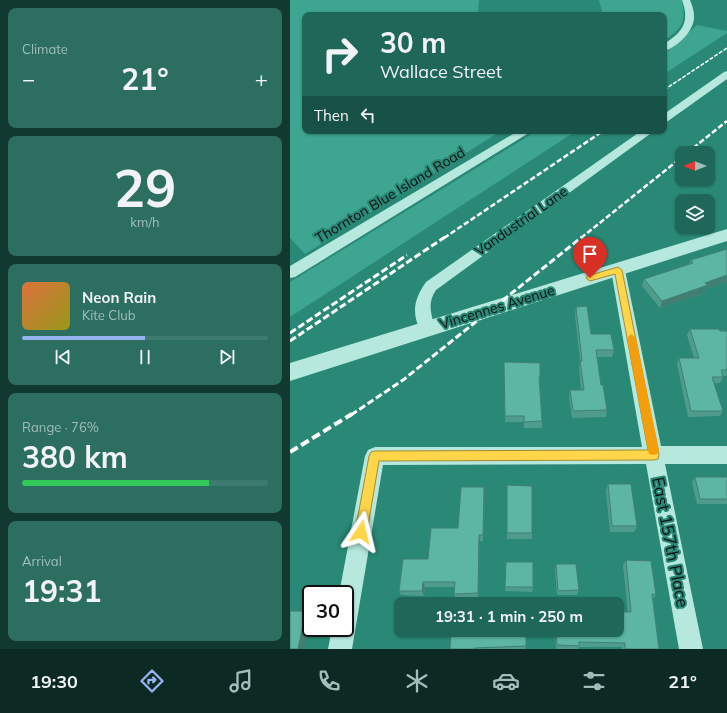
<!DOCTYPE html>
<meta charset="utf-8">
<style>
:root{--surface:#1f6758;--page:#2c6f61;--text:#f1f3f6;--muted:#a1beba;--line:#3c7b6e;--accent:#95b2f1}
body{margin:0;font-family:Mulish,sans-serif;background:var(--page);color:var(--text);height:100vh;display:flex;flex-direction:column;font-size:15px;white-space:nowrap}
*{box-sizing:border-box;margin:0}
p{font-size:13px;color:var(--muted)}
.icon{flex:none;width:22px;height:22px;fill:none;stroke:currentColor;stroke-width:2;stroke-linecap:round;stroke-linejoin:round}
.map{position:relative;flex:1;overflow:hidden}
.drawer{display:flex;flex-direction:column;gap:8px;padding:8px;background:#113930;width:290px}
.drawer>*{flex:none}
.hud{position:absolute;left:12px;top:12px;width:365px;height:122px;border-radius:8px;box-shadow:0 1px 3px #0004;background:#1f6758;color:var(--text);overflow:hidden}
.needle{width:26px;rotate:270deg}
.controls{position:absolute;left:385px;top:146px;display:grid;gap:8px}
.controls a{display:grid;place-items:center;width:40px;height:40px;border-radius:8px;background:var(--surface);box-shadow:0 1px 3px #0004;font-size:20px}
.speed{position:absolute;left:12px;top:585px;display:flex;gap:8px;font-size:20px;font-weight:700;text-align:center}
.speed>*{display:grid;place-content:center;width:52px;height:52px;border-radius:50%;background:var(--surface);box-shadow:0 1px 3px #0004;line-height:1}
.speed .limit{border:2px solid #111;border-radius:6px;background:#fff;color:#111}
.pin{position:absolute;display:grid;place-items:center;width:34px;height:34px;color:#fff;margin:-41px -17px;border-radius:50% 50% 50% 0;rotate:-45deg;box-shadow:0 0 4px #0007}
.pin .icon{rotate:45deg}
.me{position:absolute;width:44px;margin:-22px;rotate:10deg;stroke-linejoin:round;filter:drop-shadow(0 0 3px #0008)}
.turn{display:flex;align-items:center;gap:14px;height:84px;padding:0 12px;font-size:18px}
.turn .icon{width:52px;height:52px;stroke-width:2.5}
.turn b{display:block;font-size:28px;line-height:34px}
.then{display:flex;align-items:center;height:38px;padding:0 12px;background:#0003;gap:8px;font-size:15px}
.big{font-size:30px;font-weight:700;line-height:1.1}
.drawer .card{flex:1;display:flex;flex-direction:column;justify-content:center;gap:6px;min-width:0;padding:0 14px;border-radius:8px;background:var(--page)}
.drawer .dial{align-items:center;gap:0}
.dial b{font-size:52px;line-height:1}
.song{display:flex;align-items:center;gap:12px}
.cover{width:48px;height:48px;border-radius:6px;background:linear-gradient(135deg,hsl(20 70% 55%),hsl(60 70% 35%))}
.played{height:4px;border-radius:2px;background:linear-gradient(90deg,var(--accent) 50%,var(--line) 50%)}
.keys{display:flex;justify-content:space-around;direction:ltr}
.heat{display:flex;justify-content:space-between;align-items:center;font-size:22px;direction:ltr}
.charge{height:6px;border-radius:3px;background:linear-gradient(90deg,#34c759 76%,var(--line) 0)}
.trip{position:absolute;left:104px;top:597px;width:230px;height:40px;border-radius:8px;background:var(--surface);box-shadow:0 1px 3px #0004;font-weight:700;line-height:40px;text-align:center}
.tabs{display:flex;height:64px;justify-content:space-around;align-items:center;background:#0c2923;color:var(--muted)}
.tabs .icon{width:28px;height:28px}
.tabs .selected{color:var(--accent)}
.tabs b{font-size:18px;color:var(--text)}
main{display:flex;flex:1;min-height:0}
.map>svg:first-child{display:block}
.green{fill:#3ea590}
.lines{fill:none;stroke-linecap:round;stroke-linejoin:round}
.minor{fill:#b6e8de;fill-rule:evenodd}
.tertiary{fill:#b6e8de;fill-rule:evenodd}
.rail-far3{stroke:#fff;stroke-width:1.5;stroke-dasharray:4 1.5;stroke-linecap:butt}
.rail-far2{stroke:#fff;stroke-width:2.5;stroke-dasharray:5.5 2.5;stroke-linecap:butt}
.rail-far1{stroke:#fff;stroke-width:3;stroke-dasharray:7 3;stroke-linecap:butt}
.rail{stroke:#fff;stroke-width:4;stroke-dasharray:9 4;stroke-linecap:butt}
.wall{fill:#509c8c}
.shaded-wall{fill:#417f72}
.building{fill:#5db5a3;stroke:#417f72}
.route{fill:#ffd54a;stroke:#a68a30}
.slow{fill:#f59e0b}
.labels{text-anchor:middle;dominant-baseline:central;stroke-width:4;stroke-linejoin:round;paint-order:stroke}
.street-label{font-size:14px;fill:#111;stroke:#298976}
.near-street-label{font-size:17px;fill:#111;stroke:#298976}
</style>
<main>
<section class="drawer">
<div class="card"><p>Climate</p>
<div class="heat"><a>−</a><b class="big">21°</b><a>+</a></div>
</div>
<div class="card dial"><b>29</b><p>km/h</p></div>
<div class="card">
<div class="song"><i class="cover"></i><div><b>Neon Rain</b><p>Kite Club</p></div></div>
<div class="played"></div>
<div class="keys"><svg class="icon" aria-label="previous" viewBox="0 0 24 24"><path d="M18 5L8 12l10 7zM5 5v14"/></svg><svg class="icon" aria-label="pause" viewBox="0 0 24 24"><path d="M8 5v14M16 5v14"/></svg><svg class="icon" aria-label="next" viewBox="0 0 24 24"><path d="M6 5l10 7-10 7zM19 5v14"/></svg></div>
</div>
<div class="card"><p>Range · 76%</p><b class="big">380 km</b><div class="charge"></div></div>
<div class="card"><p>Arrival</p><b class="big">19:31</b></div>
</section>
<div class="map">
<svg width="437" height="649" viewBox="0 0 437 649">
<rect width="100%" height="100%" fill="#298976"/>
<g class="green">
<polygon points="0,0 189,0 188,14 213,15 15,15 15,131 211,131 15,254 0,238"/>
<path d="M309 0H392C396 24 393 26 374 41V15H313Z"/>
<polygon points="407,25 437,31 437,33 374,74 374,54"/>
<polygon points="247,131 286,131 0,317 0,282"/>
</g>
<g class="lines">
<g class="minor">
<path d="M392 0H400C402 5 404 10 404 16 405 30 388 47 374 51V44C393 32 400 22 392 0Z"/>
<polygon points="437,71 437,79 378,121 374,122 374,114 434,72"/>
<polygon points="228,131 242,131 5,277 0,278 0,266"/>
<path d="M351 131H364L146 290C137 303 141 314 145 328L143 332 137 334 131 332C121 313 124 299 136 282Z"/>
<polygon points="328,265 333,266 335,270 371,446 437,446 437,464 375,464 413,649 389,649 356,464 93,465 62,649 38,649 42,628 55,628 55,594 49,594 75,456 78,450 85,447 352,447 321,270 323,266"/>
</g>
<polygon class="tertiary" points="437,229 437,241 0,381 0,363"/>
<polyline class="rail-far3" points="374,90 437,48"/>
<g class="rail-far2">
<polyline points="397,153 437,121"/>
<polyline points="154,238 313,131"/>
<polyline points="291,238 392,157"/>
</g>
<g class="rail-far1">
<polyline points="0,333 117,255"/>
<polyline points="0,341 155,237"/>
<polyline points="61,415 113,380 292,237"/>
</g>
<polyline class="rail" points="0,452 62,414"/>
</g>
<g class="wall">
<polygon points="437,249 437,282 416,288 415,293 370,308 352,286 354,279 399,264 401,260"/>
<polygon points="286,307 301,334 324,350 322,357 307,357 311,385 317,410 316,417 282,418 279,397 280,390 291,390 289,369 290,361 285,315"/>
<polygon points="400,329 437,331 437,376 432,376 433,377 430,383 424,383 433,411 430,416 398,417 387,364 389,358 404,358 397,335"/>
<polygon points="214,362 250,377 250,384 252,421 252,428 234,428 234,422 215,422"/>
<polygon points="405,477 437,477 437,504 407,504 402,482"/>
<polygon points="318,484 347,526 344,532 320,532 316,491"/>
<polygon points="217,485 242,533 242,539 217,539"/>
<polygon points="194,487 195,493 193,541 190,541 188,598 165,598 164,594 164,587 135,587 134,596 111,595 109,591 138,559 168,528"/>
<polygon points="336,560 366,595 363,599 369,649 332,649 332,647 289,647 288,649 266,649 265,630 327,630 338,612 333,565"/>
<polygon points="216,562 243,587 242,592 215,591"/>
<polygon points="266,564 289,590 287,595 267,595 265,570"/>
<polygon points="236,646 236,649 160,649"/>
</g>
<g class="shaded-wall">
<polygon points="437,275 437,282 416,288 415,293 370,308 372,301 415,283"/>
<polygon points="194,487 195,493 193,541 193,535"/>
<polygon points="189,535 190,541 188,598 188,593"/>
<polygon points="133,582 135,587 134,596 132,591"/>
<polygon points="16,611 21,617 21,622 15,649 8,649"/>
</g>
<g class="building">
<polygon points="437,249 437,275 415,283 418,285 372,301 354,279 403,263 401,260"/>
<polygon points="297,306 301,334 321,334 324,350 306,350 311,385 313,385 317,410 283,411 280,390 294,390 290,361 292,361 286,307"/>
<polygon points="400,329 429,329 430,331 437,331 437,370 431,370 433,377 422,377 433,411 401,411 389,358 409,358"/>
<polygon points="214,362 250,363 250,377 249,377 252,421 234,422 234,416 215,416"/>
<polygon points="405,477 437,477 437,499 410,499"/>
<polygon points="318,484 341,484 347,526 322,526"/>
<polygon points="217,485 242,486 242,533 217,533"/>
<polygon points="171,487 194,487 193,535 189,535 188,593 164,594 165,582 133,582 132,591 109,591 113,559 138,559 141,528 168,528"/>
<polygon points="336,560 361,561 366,595 362,594 369,649 335,649 335,643 289,642 289,646 267,645 266,630 327,630 327,612 341,612"/>
<polygon points="216,562 243,562 243,587 215,587"/>
<polygon points="266,564 286,564 289,590 268,591"/>
<polygon points="0,611 16,611 8,649 0,649"/>
<polygon points="161,630 236,630 236,646 185,648 185,649 160,649"/>
</g>
<polygon class="route" points="328,267 332,270 369,455 368,459 364,460 89,461 77,532 75,536 71,538 67,536 65,532 79,456 81,452 85,451 358,450 325,274 300,281 296,278 297,276"/>
<polygon class="slow" points="341,334 346,338 369,450 367,454 363,455 359,454 358,450 337,338"/>
<g class="labels">
<g class="street-label">
<text transform="translate(100 195) rotate(-31)">Thornton Blue Island Road</text>
<text transform="translate(231 221) rotate(-35)">Vandustrial Lane</text>
<text transform="translate(207 307) rotate(-17)">Vincennes Avenue</text>
</g>
<g class="near-street-label">
<text transform="translate(381 542) rotate(79)">East 157th Place</text>
</g>
</g>
</svg>
<div class="controls">
<a><svg class="needle" viewBox="-14 -14 28 28"><path d="M0-13l5 13h-10z" fill="#e53935"/><path d="M0 13l5-13h-10z" fill="#a1beba"/></svg></a>
<a><svg class="icon" aria-label="layers" viewBox="0 0 24 24"><path d="M12 4l9 5-9 5-9-5zM3 14l9 5 9-5"/></svg></a>
</div>
<div class="speed"><div class="limit">30</div></div>
<div class="pin" style="left:300px;top:278px;background:#d93025"><svg class="icon" aria-label="arrive" viewBox="0 0 24 24"><path d="M6 21V4h12l-3 4 3 4H6"/></svg></div>
<svg class="me" style="left:71px;top:532px" viewBox="-20 -20 40 40"><path d="M0-17L14 15 0 8-14 15z" fill="#ffd54a" stroke="#fff" stroke-width="4"/></svg>
<div class="trip">19:31 · 1 min · 250 m</div>
<div class="hud">
<div class="turn"><svg class="icon" aria-label="right" viewBox="0 0 24 24"><path d="M7 20v-9h11M14 6l5 5-5 5"/></svg><div><b>30 m</b>Wallace Street</div></div>
<div class="then">Then<svg class="icon" aria-label="left" viewBox="0 0 24 24"><path d="M17 20v-9H6M10 6l-5 5 5 5"/></svg></div>
</div>
</div>
</main>
<nav class="tabs">
<b>19:30</b>
<svg class="icon selected" aria-label="directions" viewBox="0 0 24 24"><path d="M12 3l9 9-9 9-9-9zM9 14v-3h6M13 9l2 2-2 2"/></svg>
<svg class="icon" aria-label="music" viewBox="0 0 24 24"><path d="M9 18V5l10-2v13"/><circle cx="6" cy="18" r="3"/><circle cx="16" cy="16" r="3"/></svg>
<svg class="icon" aria-label="phone" viewBox="0 0 24 24"><path d="M5 4h4l2 5-3 2q2 4 5 5l2-3 5 2v4C11 20 4 13 5 4z"/></svg>
<svg class="icon" aria-label="climate" viewBox="0 0 24 24"><path d="M12 3v18M4 7l16 10M4 17L20 7"/></svg>
<svg class="icon" aria-label="car" viewBox="0 0 24 24"><path d="M5 17H2v-5l4-1 3-4h7l3 4 3 1v5h-3M9 17h6M6 11h13"/><circle cx="7" cy="17" r="2"/><circle cx="17" cy="17" r="2"/></svg>
<svg class="icon" aria-label="filters" viewBox="0 0 24 24"><path d="M4 7h16M4 17h16"/><circle cx="9" cy="7" r="2"/><circle cx="15" cy="17" r="2"/></svg>
<b>21°</b>
</nav>
